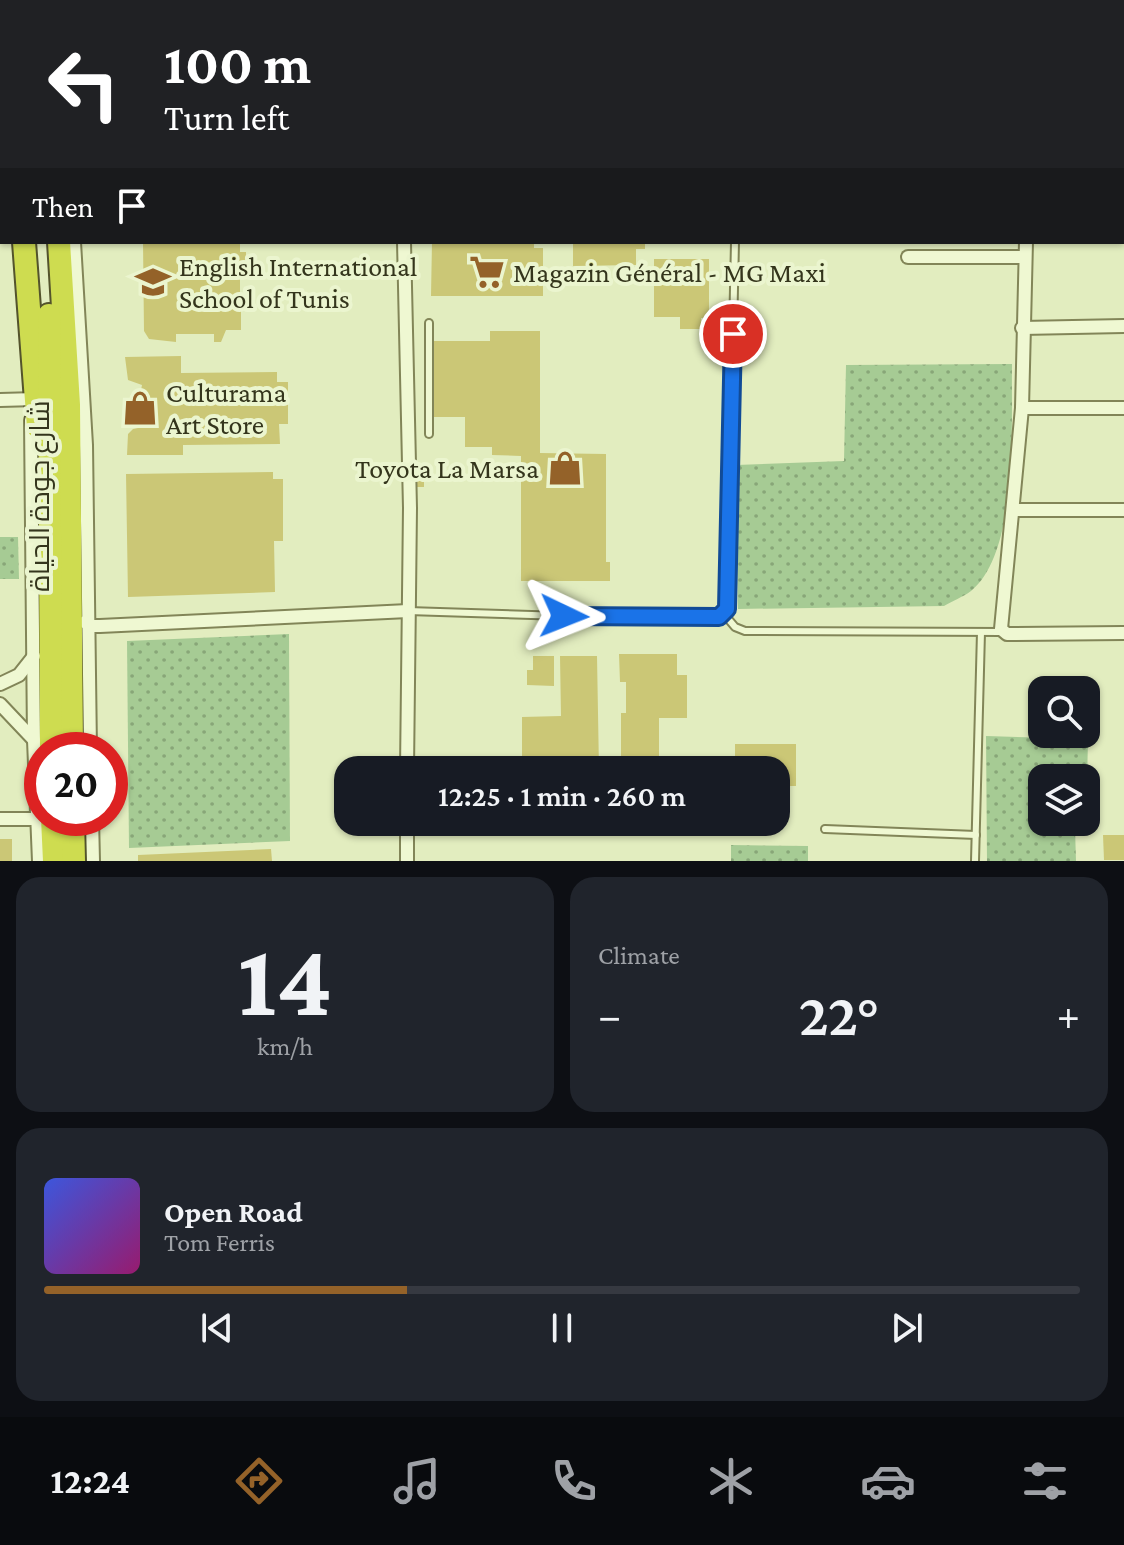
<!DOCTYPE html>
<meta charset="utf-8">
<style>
:root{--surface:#171b24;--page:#20242c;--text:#f1f3f6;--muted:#9ea1a6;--line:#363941;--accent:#946229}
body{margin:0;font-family:"Crimson Pro",Cairo,serif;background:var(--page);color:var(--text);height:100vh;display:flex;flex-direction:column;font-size:30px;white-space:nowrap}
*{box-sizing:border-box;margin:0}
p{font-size:26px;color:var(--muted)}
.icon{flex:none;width:44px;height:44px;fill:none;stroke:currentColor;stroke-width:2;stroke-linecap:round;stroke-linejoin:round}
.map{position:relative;height:861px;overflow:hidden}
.drawer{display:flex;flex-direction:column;gap:16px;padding:16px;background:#0d0f14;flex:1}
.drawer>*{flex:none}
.banner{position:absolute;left:0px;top:0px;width:1124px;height:244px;box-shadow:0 2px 6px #0004;background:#202124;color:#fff;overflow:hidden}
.buttons{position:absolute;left:1028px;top:676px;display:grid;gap:16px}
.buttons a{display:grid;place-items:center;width:72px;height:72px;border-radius:16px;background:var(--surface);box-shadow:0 2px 6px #0004;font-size:40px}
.speed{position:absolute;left:24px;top:732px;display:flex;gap:16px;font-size:40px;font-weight:700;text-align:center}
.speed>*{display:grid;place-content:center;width:104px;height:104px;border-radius:50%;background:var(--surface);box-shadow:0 2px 6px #0004;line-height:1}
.speed .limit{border:12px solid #d22;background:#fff;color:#111}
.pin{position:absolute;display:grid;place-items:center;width:68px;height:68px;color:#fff;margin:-34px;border:4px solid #fff;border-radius:50%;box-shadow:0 2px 8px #0007}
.me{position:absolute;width:88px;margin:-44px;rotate:92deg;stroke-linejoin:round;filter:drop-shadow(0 0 6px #0008)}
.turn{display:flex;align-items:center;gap:28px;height:168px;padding:0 32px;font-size:36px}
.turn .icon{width:104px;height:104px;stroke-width:2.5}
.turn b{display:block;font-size:56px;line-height:68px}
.then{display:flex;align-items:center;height:76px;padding:0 32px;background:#0003;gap:16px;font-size:30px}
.big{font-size:60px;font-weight:600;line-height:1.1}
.drawer .card{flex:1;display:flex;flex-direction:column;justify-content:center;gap:12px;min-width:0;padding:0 28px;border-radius:24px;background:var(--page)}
.drawer .dial{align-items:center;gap:0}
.dial b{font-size:104px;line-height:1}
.song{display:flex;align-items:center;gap:24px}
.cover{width:96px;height:96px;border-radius:12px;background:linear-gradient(135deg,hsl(230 70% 55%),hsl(320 70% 35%))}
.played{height:8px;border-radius:4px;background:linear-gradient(90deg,var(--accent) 35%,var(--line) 35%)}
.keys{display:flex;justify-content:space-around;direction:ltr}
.heat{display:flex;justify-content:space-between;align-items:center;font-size:44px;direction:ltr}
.drawer .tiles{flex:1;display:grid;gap:16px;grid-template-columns:1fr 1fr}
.card:last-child{grid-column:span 2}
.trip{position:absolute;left:334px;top:756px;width:456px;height:80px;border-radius:24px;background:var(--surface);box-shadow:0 2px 6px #0004;font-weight:600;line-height:80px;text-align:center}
.dock{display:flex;height:128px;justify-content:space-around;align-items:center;background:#090b0e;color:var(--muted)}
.dock .icon{width:56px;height:56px}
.dock .selected{color:var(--accent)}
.dock b{font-size:36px;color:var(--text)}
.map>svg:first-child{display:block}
.grass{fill:url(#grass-dots);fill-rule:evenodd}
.building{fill:#cbc776}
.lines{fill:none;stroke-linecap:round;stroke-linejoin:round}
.lane-casing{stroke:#828558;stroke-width:10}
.street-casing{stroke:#828558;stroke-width:16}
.highway-casing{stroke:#53532c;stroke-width:26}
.lane{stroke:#eff8d2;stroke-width:6}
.street{stroke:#eff8d2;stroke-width:12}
.highway{stroke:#cedc50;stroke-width:22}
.route-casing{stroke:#114b97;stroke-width:20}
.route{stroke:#1a73e8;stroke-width:14}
.labels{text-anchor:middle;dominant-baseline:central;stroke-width:8;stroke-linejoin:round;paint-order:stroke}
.poi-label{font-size:28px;fill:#34351c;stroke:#ebf5cf;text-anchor:start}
.street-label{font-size:28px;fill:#34351c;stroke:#ebf5cf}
</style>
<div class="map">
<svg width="1124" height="861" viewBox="0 0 1124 861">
<defs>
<pattern id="grass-dots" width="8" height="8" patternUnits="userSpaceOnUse" patternTransform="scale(2)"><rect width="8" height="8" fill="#a6cb94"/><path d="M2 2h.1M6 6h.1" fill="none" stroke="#88a678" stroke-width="1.8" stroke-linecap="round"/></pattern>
</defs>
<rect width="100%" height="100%" fill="#e2edbf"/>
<g class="grass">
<path d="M1012 364C1011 423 1019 552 971 591 963 597 952 601 944 606L738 609 736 465 844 461 846 365Z"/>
<polygon points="0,537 18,537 19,579 0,579"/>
<polygon points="289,634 290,841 129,848 127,641"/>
<path d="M986 736 1088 739 1086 828H1075L1076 861H987ZM1086 778V822H1042V778Z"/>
<polygon points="731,845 808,846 808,861 731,861"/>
</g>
<g class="building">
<polygon points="143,242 240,242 240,252 246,252 246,264 240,264 240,294 247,295 247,307 241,307 241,330 226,330 221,342 214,342 214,334 176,334 176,342 149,339 144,331"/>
<polygon points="432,242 534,242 534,248 543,248 543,296 431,296"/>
<polygon points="573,242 645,242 645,249 636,249 636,265 573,266"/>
<polygon points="654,259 709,259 709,318 701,318 701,329 680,329 680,317 654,317"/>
<polygon points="490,331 540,331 540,453 606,454 606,562 610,562 610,581 521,581 521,456 492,455 492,447 465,447 465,417 431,417 431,341 490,341"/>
<polygon points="181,356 181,373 277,372 277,382 288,382 288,424 279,424 280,444 183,445 183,455 127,455 128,434 133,429 143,427 138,406 142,385 128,380 125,357"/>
<polygon points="273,472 273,479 283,479 283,541 274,541 275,592 128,597 126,474"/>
<rect x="413" y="480" width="11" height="7"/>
<polygon points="619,654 677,654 677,675 687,675 687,718 659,718 659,770 621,770 621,713 626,713 626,682 620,682"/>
<polygon points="533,656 554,656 554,686 527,685 527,670 533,670"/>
<polygon points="560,656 597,656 599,770 522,770 522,717 561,716"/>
<polygon points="735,744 796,744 796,786 776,786 776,770 735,770"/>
<polygon points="1103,835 1124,835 1124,860 1104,860"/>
<rect x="0" y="839" width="12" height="22"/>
<polygon points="271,849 272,861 138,861 138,855"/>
</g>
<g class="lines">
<g class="lane-casing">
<g id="lane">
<polyline points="952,0 953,2"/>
<polyline points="429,323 429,434"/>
<polyline points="408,611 626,618 724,614 727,609 735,242"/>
<polyline points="724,614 735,627 745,631 1003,632"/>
<polyline points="825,829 976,835"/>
<polyline points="975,861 981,632"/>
</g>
</g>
<g class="street-casing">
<g id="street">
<polyline points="400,0 400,2"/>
<polyline points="1122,75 1124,75"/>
<polyline points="1122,155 1124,155"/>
<polyline points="0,224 2,224"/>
<polyline points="74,242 86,445 90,750"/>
<polyline points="404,242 410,508 407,770"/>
<polyline points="1026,242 1022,408 1001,629 1007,634 1124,633"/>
<polyline points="908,257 1025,257"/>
<polyline points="1022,328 1124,326"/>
<polyline points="0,400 36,399"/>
<polyline points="1022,408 1124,408"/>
<polyline points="31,420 34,740 39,861"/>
<polyline points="1013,510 1124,510"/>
<polyline points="85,622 90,626 100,626 408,611"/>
<polyline points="0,684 19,675 34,656"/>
<polyline points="0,704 34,740"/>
<polyline points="92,818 93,861"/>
<polyline points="0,819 36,819"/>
<polyline points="407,861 407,822"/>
</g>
</g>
<g class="highway-casing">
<g id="highway">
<polyline points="15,0 15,2"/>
<polyline points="33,0 33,2"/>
<polyline points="59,2 60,0"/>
<polyline points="0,7 2,18"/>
<polyline points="24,242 38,427"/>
<polyline points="59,242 69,405 72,750"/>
<polyline points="49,315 51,750"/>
<polyline points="52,818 54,861"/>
<polyline points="73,818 74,861"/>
</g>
</g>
<use href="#lane" class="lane"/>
<use href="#street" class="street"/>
<use href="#highway" class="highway"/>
</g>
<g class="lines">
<g class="route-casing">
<polyline id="route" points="564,616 719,617 727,609 733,334"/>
</g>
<use href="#route" class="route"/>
</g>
<defs>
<g id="supermarket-bare" transform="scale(2.76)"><path d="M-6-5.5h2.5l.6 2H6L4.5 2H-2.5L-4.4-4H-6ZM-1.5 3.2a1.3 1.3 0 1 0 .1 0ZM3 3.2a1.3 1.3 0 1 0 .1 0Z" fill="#946229" stroke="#ebf5cf" stroke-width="2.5" paint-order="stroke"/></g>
<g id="school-bare" transform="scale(2.76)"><path d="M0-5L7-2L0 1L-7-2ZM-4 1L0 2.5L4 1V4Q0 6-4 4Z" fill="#946229" stroke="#ebf5cf" stroke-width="2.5" paint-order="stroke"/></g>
<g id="shop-bare" transform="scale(2.76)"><path d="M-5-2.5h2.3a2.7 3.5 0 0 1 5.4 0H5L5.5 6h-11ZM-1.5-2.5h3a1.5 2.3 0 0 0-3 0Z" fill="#946229" stroke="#ebf5cf" stroke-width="2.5" paint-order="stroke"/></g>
</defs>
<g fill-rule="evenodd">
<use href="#supermarket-bare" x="487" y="272"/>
<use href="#school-bare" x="153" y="282"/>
<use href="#shop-bare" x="140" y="408"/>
<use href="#shop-bare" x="565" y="468"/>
</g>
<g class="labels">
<g class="poi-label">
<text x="179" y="266">English International<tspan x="179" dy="32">School of Tunis</tspan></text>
<text x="513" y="272">Magazin Général - MG Maxi</text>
<text x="166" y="392">Culturama<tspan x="166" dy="32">Art Store</tspan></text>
<text x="539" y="468" text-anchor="end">Toyota La Marsa</text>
</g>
<g class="street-label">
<text transform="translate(39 496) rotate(-90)">شارع جودة الحياة</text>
</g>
</g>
</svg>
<div class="buttons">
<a><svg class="icon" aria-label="search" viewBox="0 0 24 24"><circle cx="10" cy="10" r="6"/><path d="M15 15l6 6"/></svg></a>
<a><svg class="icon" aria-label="layers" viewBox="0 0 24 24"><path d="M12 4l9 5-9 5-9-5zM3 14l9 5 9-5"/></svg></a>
</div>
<div class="speed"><div class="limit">20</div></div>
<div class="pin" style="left:733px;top:334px;background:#d93025"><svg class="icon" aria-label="arrive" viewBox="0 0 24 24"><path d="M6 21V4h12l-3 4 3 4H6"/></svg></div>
<svg class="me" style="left:564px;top:616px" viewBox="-20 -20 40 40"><path d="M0-17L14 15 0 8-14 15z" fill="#1a73e8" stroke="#fff" stroke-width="4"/></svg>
<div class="trip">12:25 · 1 min · 260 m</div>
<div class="banner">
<div class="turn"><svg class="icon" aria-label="left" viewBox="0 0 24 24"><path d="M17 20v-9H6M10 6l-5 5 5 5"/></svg><div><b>100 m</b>Turn left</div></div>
<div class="then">Then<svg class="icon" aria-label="arrive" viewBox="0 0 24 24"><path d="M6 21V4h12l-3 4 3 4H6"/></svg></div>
</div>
</div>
<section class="drawer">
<div class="tiles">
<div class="card dial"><b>14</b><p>km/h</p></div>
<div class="card"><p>Climate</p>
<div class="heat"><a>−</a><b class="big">22°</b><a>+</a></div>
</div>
<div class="card">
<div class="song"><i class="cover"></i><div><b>Open Road</b><p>Tom Ferris</p></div></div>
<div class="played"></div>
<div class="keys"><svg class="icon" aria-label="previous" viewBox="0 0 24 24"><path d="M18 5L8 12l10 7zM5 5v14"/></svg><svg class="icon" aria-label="pause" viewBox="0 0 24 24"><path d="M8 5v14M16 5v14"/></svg><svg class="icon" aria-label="next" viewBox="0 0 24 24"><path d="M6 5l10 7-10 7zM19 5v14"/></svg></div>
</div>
</div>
</section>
<nav class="dock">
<b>12:24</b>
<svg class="icon selected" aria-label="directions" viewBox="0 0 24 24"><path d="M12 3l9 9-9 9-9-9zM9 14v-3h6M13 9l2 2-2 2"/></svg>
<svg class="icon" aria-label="music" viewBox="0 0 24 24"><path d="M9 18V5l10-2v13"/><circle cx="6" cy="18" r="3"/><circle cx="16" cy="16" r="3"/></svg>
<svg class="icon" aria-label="phone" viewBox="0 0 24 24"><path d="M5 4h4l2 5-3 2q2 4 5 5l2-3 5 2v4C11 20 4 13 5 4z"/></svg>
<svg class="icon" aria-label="climate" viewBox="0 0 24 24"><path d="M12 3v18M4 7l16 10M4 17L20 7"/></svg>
<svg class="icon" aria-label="car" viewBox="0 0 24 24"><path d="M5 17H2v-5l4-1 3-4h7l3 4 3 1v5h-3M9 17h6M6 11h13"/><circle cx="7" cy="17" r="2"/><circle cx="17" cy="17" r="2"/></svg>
<svg class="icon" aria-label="filters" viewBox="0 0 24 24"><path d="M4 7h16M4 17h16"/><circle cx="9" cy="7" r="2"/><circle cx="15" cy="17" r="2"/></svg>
</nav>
